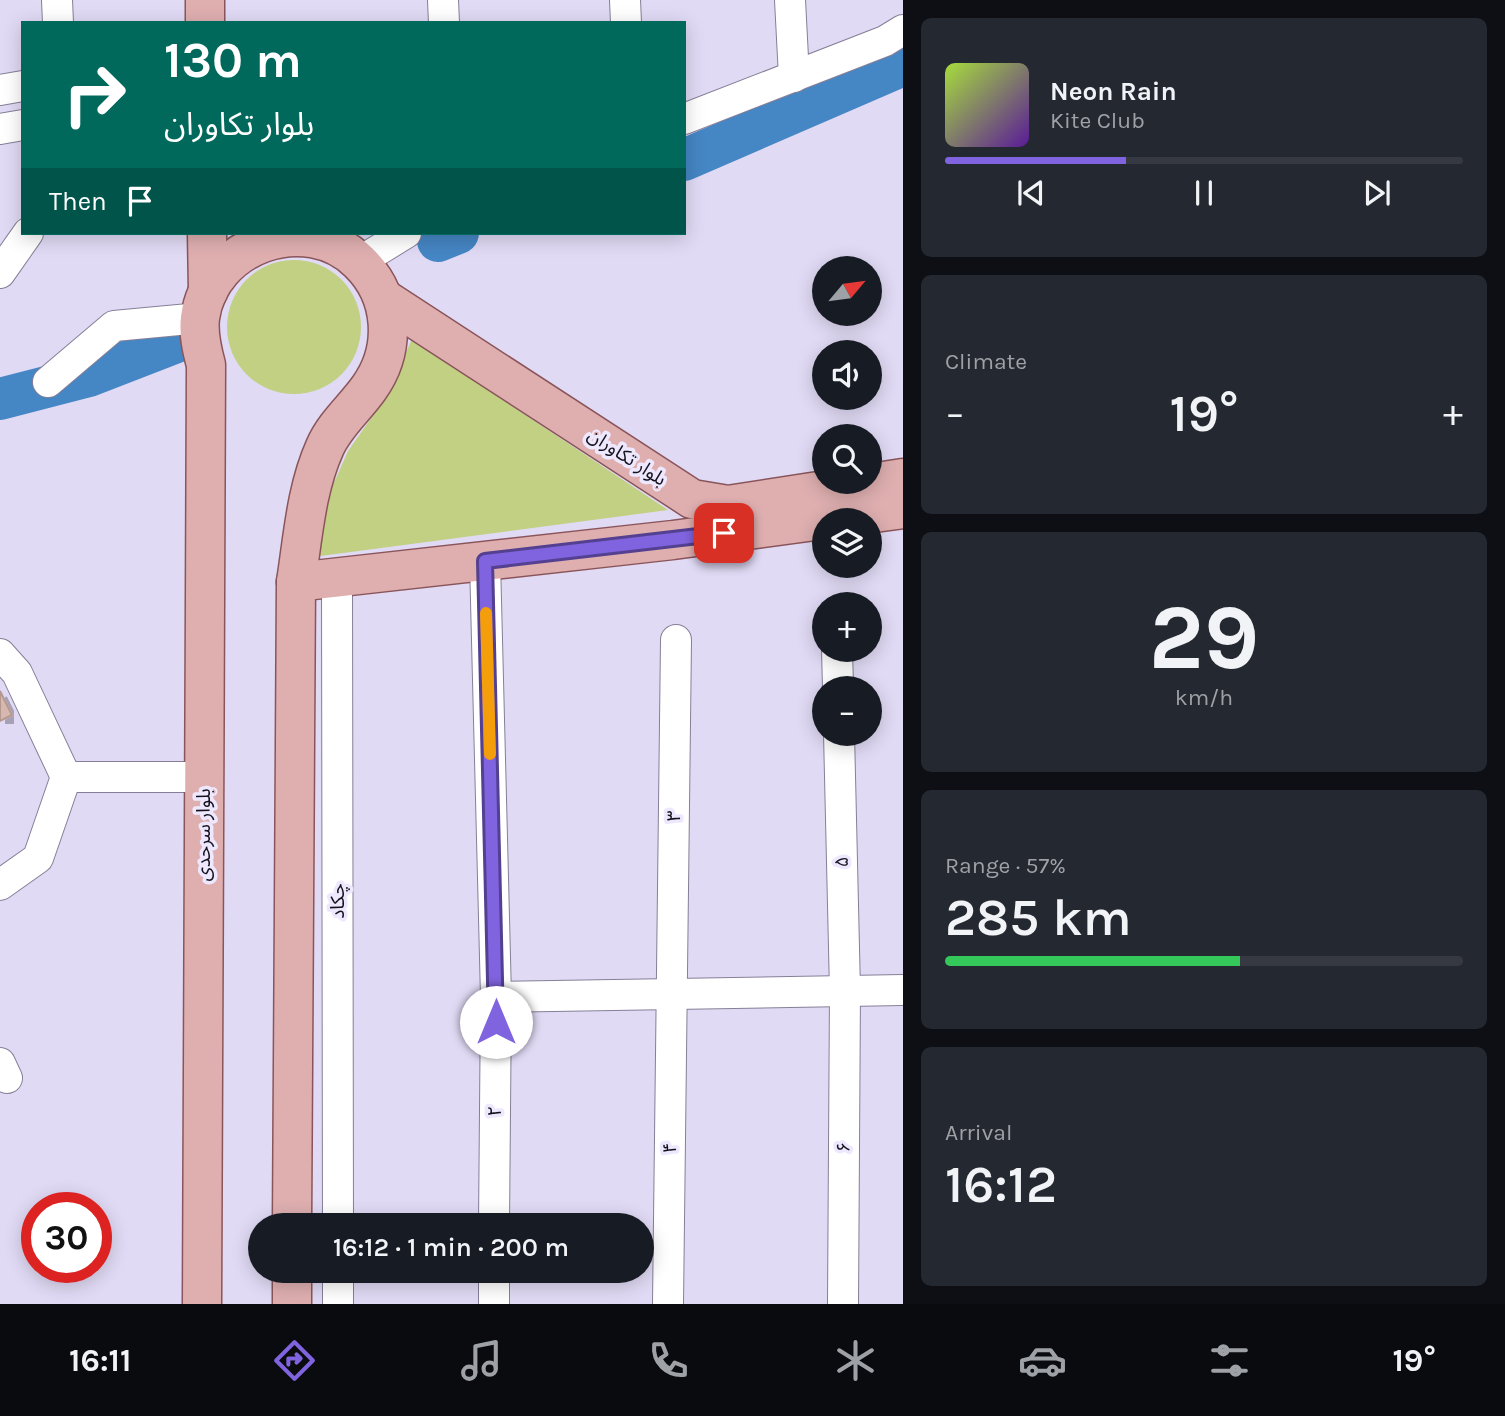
<!DOCTYPE html>
<meta charset="utf-8">
<style>
:root{--surface:#171b24;--page:#242831;--text:#f1f3f6;--muted:#9ea1a6;--line:#363941;--accent:#8063de}
body{margin:0;font-family:Karla,"Noto Sans Arabic",sans-serif;background:var(--page);color:var(--text);height:100vh;display:flex;flex-direction:column;font-size:26px;white-space:nowrap}
*{box-sizing:border-box;margin:0}
p{font-size:23px;color:var(--muted)}
.icon{flex:none;width:38px;height:38px;fill:none;stroke:currentColor;stroke-width:2;stroke-linecap:round;stroke-linejoin:round}
.map{position:relative;flex:1;overflow:hidden}
.side{display:flex;flex-direction:column;gap:18px;padding:18px;background:#0d0f14;width:602px}
.side>*{flex:none}
.hud{position:absolute;left:21px;top:21px;width:665px;height:214px;border-radius:0px;box-shadow:0 4px 18px #0003;background:#00695c;color:#fff;overflow:hidden}
.needle{width:46px;rotate:61deg}
.controls{position:absolute;left:812px;top:256px;display:grid;gap:14px}
.controls a{display:grid;place-items:center;width:70px;height:70px;border-radius:50%;background:var(--surface);box-shadow:0 4px 18px #0003;font-size:35px}
.speed{position:absolute;left:21px;top:1192px;display:flex;gap:14px;font-size:35px;font-weight:700;text-align:center}
.speed>*{display:grid;place-content:center;width:91px;height:91px;border-radius:50%;background:var(--surface);box-shadow:0 4px 18px #0003;line-height:1}
.speed .limit{border:10px solid #d22;background:#fff;color:#111}
.pin{position:absolute;display:grid;place-items:center;width:60px;height:60px;color:#fff;margin:-30px;border-radius:14px;box-shadow:0 4px 10px #0006}
.me{position:absolute;width:77px;margin:-38px;rotate:0deg;stroke-linejoin:round;filter:drop-shadow(0 0 5px #0008)}
.turn{display:flex;align-items:center;gap:24px;height:147px;padding:0 28px;font-size:32px}
.turn .icon{width:91px;height:91px;stroke-width:2.5}
.turn b{display:block;font-size:49px;line-height:60px}
.then{display:flex;align-items:center;height:66px;padding:0 28px;background:#0003;gap:14px;font-size:26px}
.big{font-size:52px;font-weight:600;line-height:1.1}
.side .card{flex:1;display:flex;flex-direction:column;justify-content:center;gap:10px;min-width:0;padding:0 24px;border-radius:10px;background:var(--page)}
.side .dial{align-items:center;gap:0}
.dial b{font-size:91px;line-height:1}
.song{display:flex;align-items:center;gap:21px}
.cover{width:84px;height:84px;border-radius:10px;background:linear-gradient(135deg,hsl(80 70% 55%),hsl(270 70% 35%))}
.played{height:7px;border-radius:4px;background:linear-gradient(90deg,var(--accent) 35%,var(--line) 35%)}
.keys{display:flex;justify-content:space-around;direction:ltr}
.heat{display:flex;justify-content:space-between;align-items:center;font-size:38px;direction:ltr}
.charge{height:10px;border-radius:5px;background:linear-gradient(90deg,#34c759 57%,var(--line) 0)}
.trip{position:absolute;left:248px;top:1213px;width:406px;height:70px;border-radius:35px;background:var(--surface);box-shadow:0 4px 18px #0003;font-weight:600;line-height:70px;text-align:center}
.dock{display:flex;height:112px;justify-content:space-around;align-items:center;background:#090b0e;color:var(--muted)}
.dock .icon{width:49px;height:49px}
.dock .current{color:var(--accent)}
.dock b{font-size:32px;color:var(--text)}
main{display:flex;flex:1;min-height:0}
.map>svg:first-child{display:block}
.green{fill:#c2d084}
.lines{fill:none;stroke-linecap:round;stroke-linejoin:round}
.river{stroke:#4586c4;stroke-width:42}
.building{fill:#d6b8af;stroke:#b5988f;stroke-width:2;filter:url(#shadow)}
.minor-casing{stroke:#867f97;stroke-width:32}
.major-casing{stroke:#8a555a;stroke-width:41}
.minor{stroke:#fff;stroke-width:30}
.major{stroke:#dfafb0;stroke-width:38}
.route-casing{stroke:#534090;stroke-width:18}
.route{stroke:#8063de;stroke-width:12}
.slow{stroke:#f59e0b;stroke-width:12}
.labels{text-anchor:middle;dominant-baseline:central;stroke-width:7;stroke-linejoin:round;paint-order:stroke}
.street-label{font-size:19px;fill:#14111a;stroke:#eee8fe}
</style>
<main>
<div class="map">
<svg width="903" height="1304" viewBox="0 0 903 1304">
<defs>
<filter id="shadow"><feDropShadow dx="6" dy="6" stdDeviation="0" flood-color="#0004"/></filter>
</defs>
<rect width="100%" height="100%" fill="#e1daf5"/>
<g class="green">
<circle cx="294" cy="327" r="67"/>
<polygon points="412,339 668,510 313,557 325,503 348,451 386,397"/>
</g>
<g class="lines">
<g class="river">
<polyline points="684,160 903,65"/>
<polyline points="438,241 458,233"/>
<polyline points="0,399 89,376 187,338"/>
</g>
</g>
<polygon class="building" points="0,691 12,715 0,721"/>
<g class="lines">
<g class="minor-casing">
<g id="minor">
<polyline points="57,0 58,23"/>
<polyline points="443,0 444,23"/>
<polyline points="625,0 626,23"/>
<polyline points="790,0 794,77"/>
<polyline points="0,90 23,86"/>
<polyline points="684,119 885,41 903,30"/>
<polyline points="0,129 23,125"/>
<polyline points="359,262 406,233"/>
<polyline points="0,273 28,233"/>
<polyline points="48,382 114,326 200,318"/>
<polyline points="485,561 496,997 494,1225"/>
<polyline points="337,577 338,1225"/>
<polyline points="837,649 838,688"/>
<polyline points="0,654 17,673 66,777 205,777"/>
<polyline points="839,733 845,991 843,1304"/>
<polyline points="0,885 38,858 66,777"/>
<polyline points="496,997 903,990"/>
<polyline points="0,1063 7,1078"/>
<polyline points="338,1270 338,1304"/>
<polyline points="494,1304 494,1270"/>
<polyline points="668,1304 676,640"/>
</g>
</g>
<g class="major-casing">
<g id="major">
<polyline points="205,0 205,23"/>
<polyline points="207,233 208,292"/>
<polyline points="383,298 692,499 728,505 903,478"/>
<polyline points="296,582 673,540 903,509"/>
<path d="M202 1304 206 365C202 350 198 334 200 318 210 244 306 210 359 262 394 296 397 349 369 388 355 408 335 424 325 447 306 489 303 537 296 582L292 1225"/>
<polyline points="292,1304 292,1270"/>
</g>
</g>
<use href="#minor" class="minor"/>
<use href="#major" class="major"/>
</g>
<g class="lines">
<g class="route-casing">
<polyline id="route" points="496,1022 485,561 724,533"/>
</g>
<use href="#route" class="route"/>
<polyline class="slow" points="486,613 490,754"/>
</g>
<g class="labels">
<g class="street-label">
<text transform="translate(627 457) rotate(33)">بلوار تکاوران</text>
<text transform="translate(674 816) rotate(-89)">۳</text>
<text transform="translate(204 835) rotate(-90)">بلوار سرحدی</text>
<text transform="translate(842 862) rotate(-91)">۵</text>
<text transform="translate(338 901) rotate(-90)">چکاد</text>
<text transform="translate(495 1111) rotate(-90)">۲</text>
<text transform="translate(844 1147) rotate(-90)">۶</text>
<text transform="translate(670 1148) rotate(-89)">۴</text>
</g>
</g>
</svg>
<div class="controls">
<a><svg class="needle" viewBox="-14 -14 28 28"><path d="M0-13l5 13h-10z" fill="#e53935"/><path d="M0 13l5-13h-10z" fill="#9ea1a6"/></svg></a>
<a><svg class="icon" aria-label="sound" viewBox="0 0 24 24"><path d="M4 9h4l5-4v14l-5-4H4zM17 9q2 3 0 6"/></svg></a>
<a><svg class="icon" aria-label="search" viewBox="0 0 24 24"><circle cx="10" cy="10" r="6"/><path d="M15 15l6 6"/></svg></a>
<a><svg class="icon" aria-label="layers" viewBox="0 0 24 24"><path d="M12 4l9 5-9 5-9-5zM3 14l9 5 9-5"/></svg></a>
<a>+</a>
<a>−</a>
</div>
<div class="speed"><div class="limit">30</div></div>
<div class="pin" style="left:724px;top:533px;background:#d93025"><svg class="icon" aria-label="arrive" viewBox="0 0 24 24"><path d="M6 21V4h12l-3 4 3 4H6"/></svg></div>
<svg class="me" style="left:496px;top:1022px" viewBox="-20 -20 40 40"><circle r="19" fill="#fff"/><path d="M0-13L10 11 0 6-10 11z" fill="#8063de"/></svg>
<div class="trip">16:12 · 1 min · 200 m</div>
<div class="hud">
<div class="turn"><svg class="icon" aria-label="right" viewBox="0 0 24 24"><path d="M7 20v-9h11M14 6l5 5-5 5"/></svg><div><b>130 m</b>بلوار تکاوران</div></div>
<div class="then">Then<svg class="icon" aria-label="arrive" viewBox="0 0 24 24"><path d="M6 21V4h12l-3 4 3 4H6"/></svg></div>
</div>
</div>
<section class="side">
<div class="card">
<div class="song"><i class="cover"></i><div><b>Neon Rain</b><p>Kite Club</p></div></div>
<div class="played"></div>
<div class="keys"><svg class="icon" aria-label="previous" viewBox="0 0 24 24"><path d="M18 5L8 12l10 7zM5 5v14"/></svg><svg class="icon" aria-label="pause" viewBox="0 0 24 24"><path d="M8 5v14M16 5v14"/></svg><svg class="icon" aria-label="next" viewBox="0 0 24 24"><path d="M6 5l10 7-10 7zM19 5v14"/></svg></div>
</div>
<div class="card"><p>Climate</p>
<div class="heat"><a>−</a><b class="big">19°</b><a>+</a></div>
</div>
<div class="card dial"><b>29</b><p>km/h</p></div>
<div class="card"><p>Range · 57%</p><b class="big">285 km</b><div class="charge"></div></div>
<div class="card"><p>Arrival</p><b class="big">16:12</b></div>
</section>
</main>
<nav class="dock">
<b>16:11</b>
<svg class="icon current" aria-label="directions" viewBox="0 0 24 24"><path d="M12 3l9 9-9 9-9-9zM9 14v-3h6M13 9l2 2-2 2"/></svg>
<svg class="icon" aria-label="music" viewBox="0 0 24 24"><path d="M9 18V5l10-2v13"/><circle cx="6" cy="18" r="3"/><circle cx="16" cy="16" r="3"/></svg>
<svg class="icon" aria-label="phone" viewBox="0 0 24 24"><path d="M5 4h4l2 5-3 2q2 4 5 5l2-3 5 2v4C11 20 4 13 5 4z"/></svg>
<svg class="icon" aria-label="climate" viewBox="0 0 24 24"><path d="M12 3v18M4 7l16 10M4 17L20 7"/></svg>
<svg class="icon" aria-label="car" viewBox="0 0 24 24"><path d="M5 17H2v-5l4-1 3-4h7l3 4 3 1v5h-3M9 17h6M6 11h13"/><circle cx="7" cy="17" r="2"/><circle cx="17" cy="17" r="2"/></svg>
<svg class="icon" aria-label="filters" viewBox="0 0 24 24"><path d="M4 7h16M4 17h16"/><circle cx="9" cy="7" r="2"/><circle cx="15" cy="17" r="2"/></svg>
<b>19°</b>
</nav>
